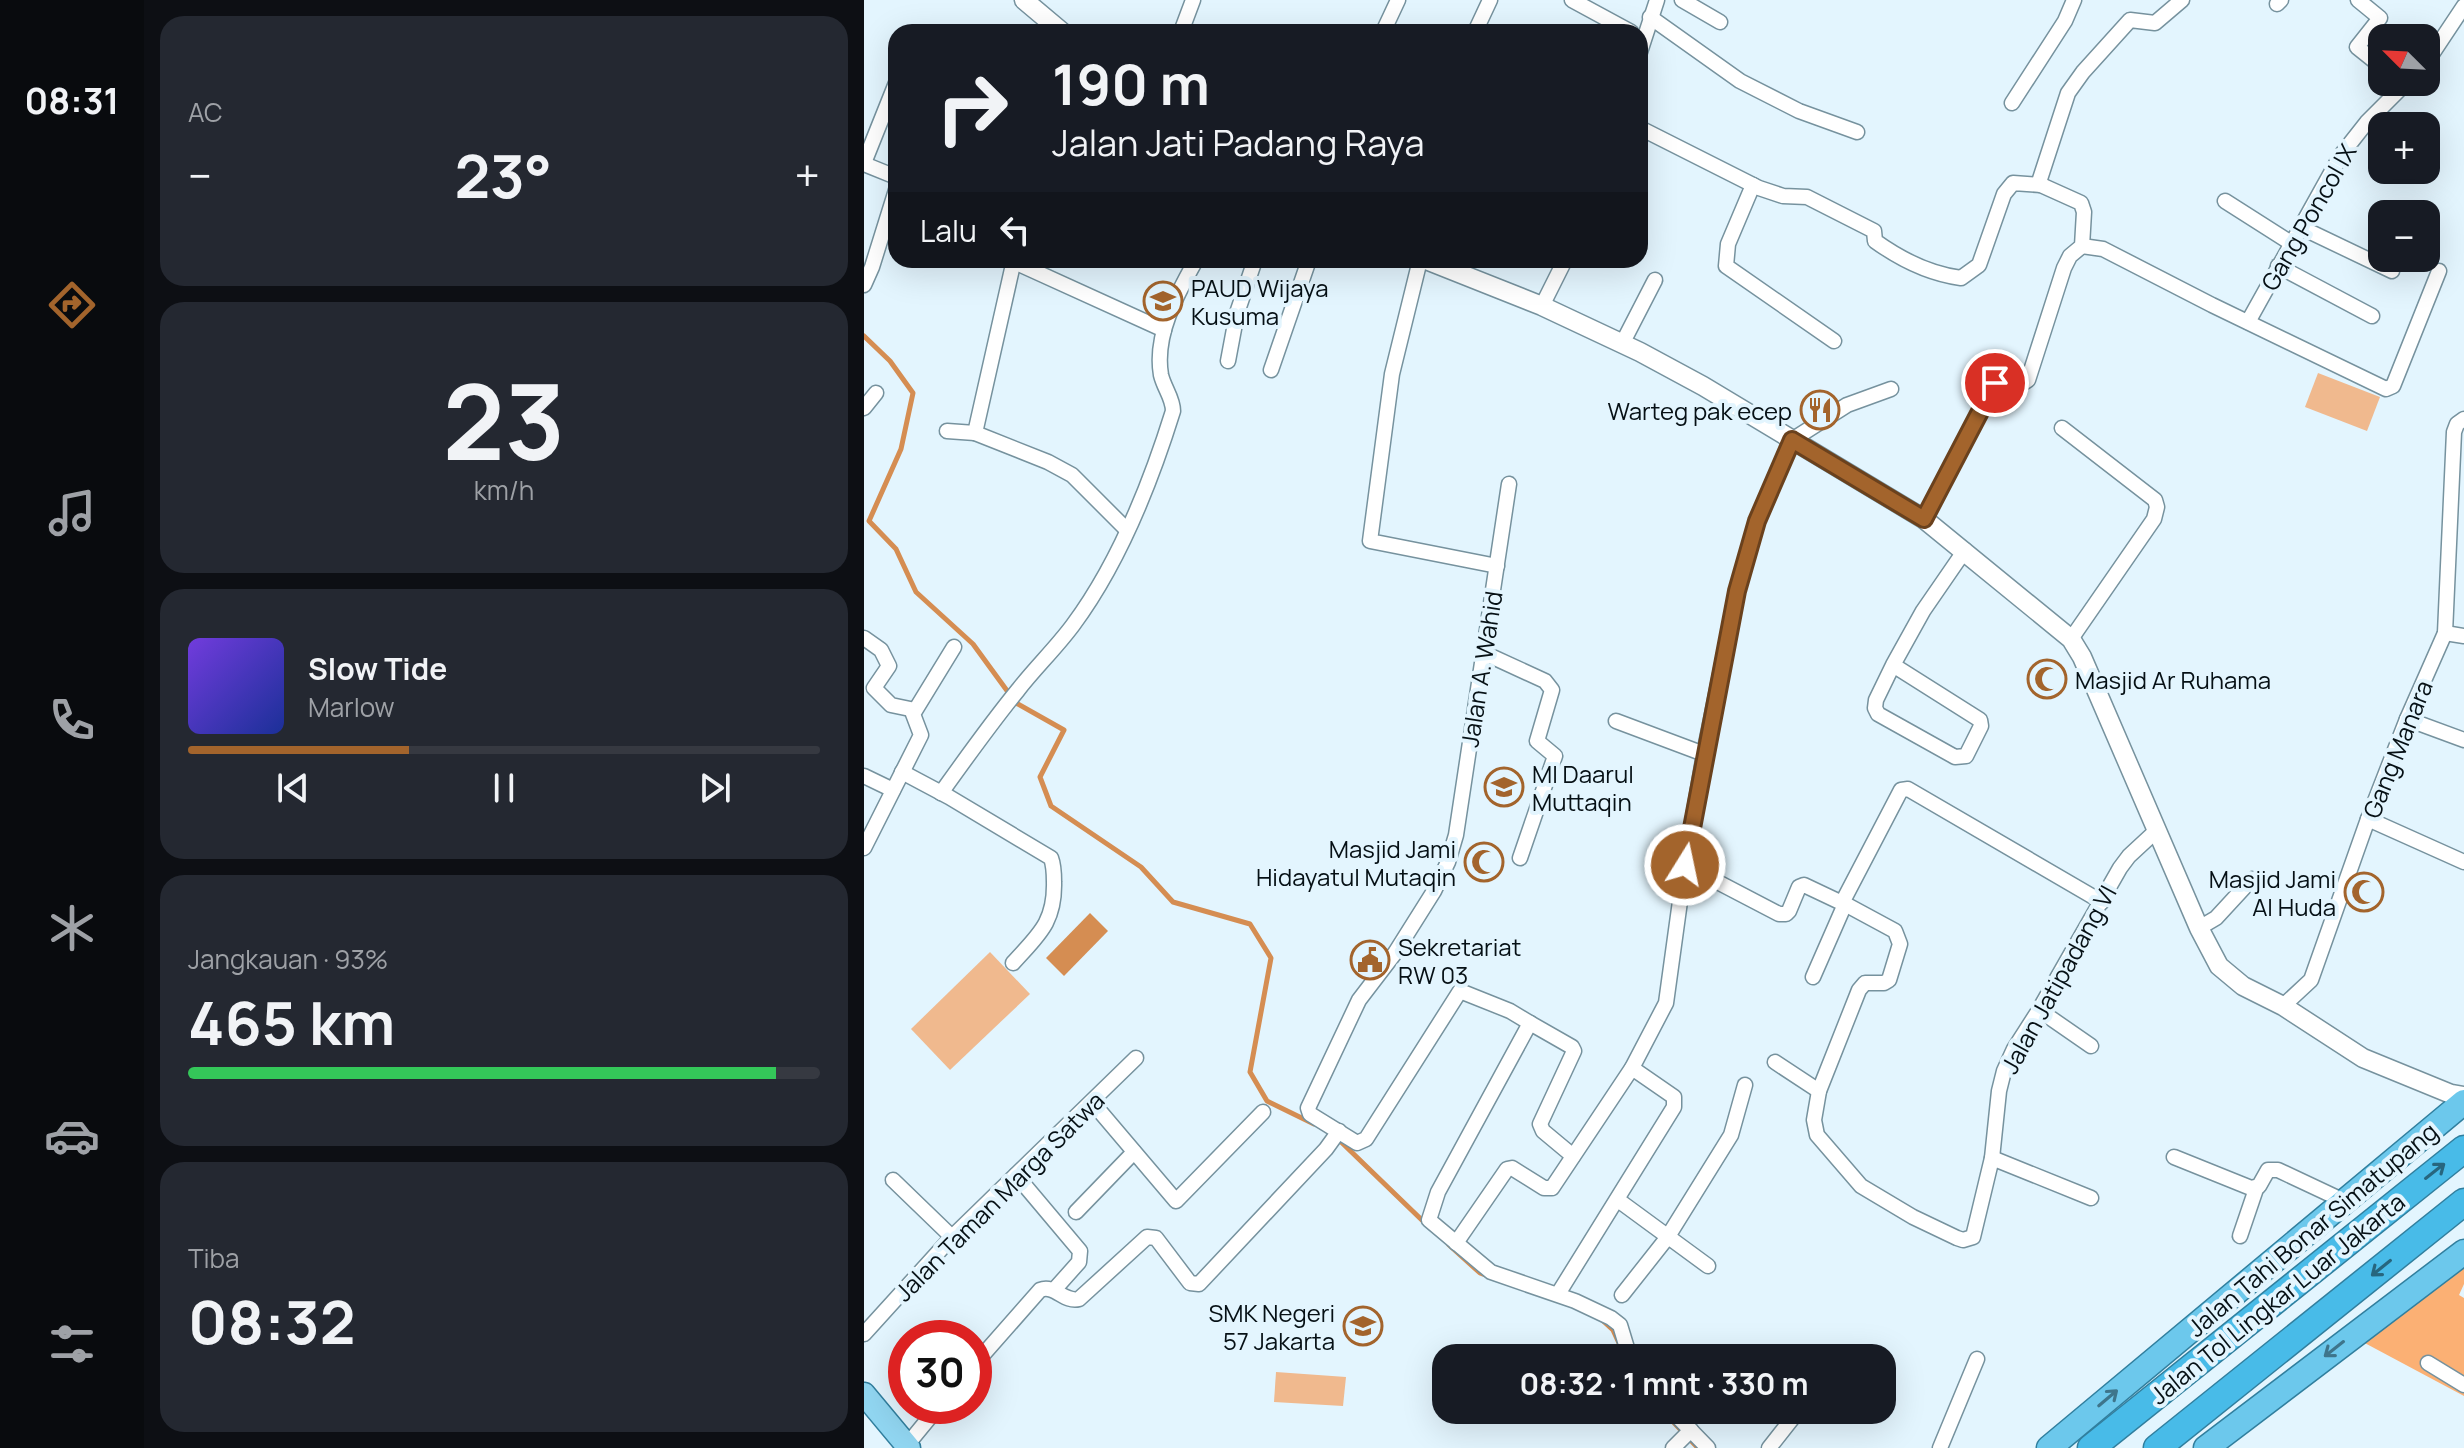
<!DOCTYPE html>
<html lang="id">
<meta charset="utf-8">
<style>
:root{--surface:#171b24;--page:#242831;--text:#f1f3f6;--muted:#9ea1a6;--line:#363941;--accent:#a3642c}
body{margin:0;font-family:Manrope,sans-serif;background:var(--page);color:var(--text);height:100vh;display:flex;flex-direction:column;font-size:30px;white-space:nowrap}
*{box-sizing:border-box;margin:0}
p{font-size:26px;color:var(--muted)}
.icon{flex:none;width:44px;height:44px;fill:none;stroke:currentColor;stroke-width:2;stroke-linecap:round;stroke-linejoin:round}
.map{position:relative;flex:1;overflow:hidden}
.sheet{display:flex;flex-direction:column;gap:16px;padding:16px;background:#0d0f14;width:720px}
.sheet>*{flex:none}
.banner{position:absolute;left:24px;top:24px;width:760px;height:244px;border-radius:24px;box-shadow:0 8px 32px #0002;background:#171b24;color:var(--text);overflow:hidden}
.needle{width:52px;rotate:294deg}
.fabs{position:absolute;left:1504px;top:24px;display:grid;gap:16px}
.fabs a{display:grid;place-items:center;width:72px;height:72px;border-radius:16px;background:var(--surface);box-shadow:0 8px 32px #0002;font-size:40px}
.speed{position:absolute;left:24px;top:1320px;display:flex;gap:16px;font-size:40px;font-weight:700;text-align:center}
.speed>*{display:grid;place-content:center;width:104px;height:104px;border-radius:50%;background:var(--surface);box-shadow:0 8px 32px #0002;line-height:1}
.speed .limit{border:12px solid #d22;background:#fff;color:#111}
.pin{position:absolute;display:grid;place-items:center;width:68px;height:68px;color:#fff;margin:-34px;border:4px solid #fff;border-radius:50%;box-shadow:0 2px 8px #0007}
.me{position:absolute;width:88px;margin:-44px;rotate:10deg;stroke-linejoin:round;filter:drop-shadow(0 0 6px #0008)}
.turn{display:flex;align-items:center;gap:28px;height:168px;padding:0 32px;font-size:36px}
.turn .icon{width:104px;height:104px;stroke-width:2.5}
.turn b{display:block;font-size:56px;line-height:68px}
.then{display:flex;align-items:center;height:76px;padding:0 32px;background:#0003;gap:16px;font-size:30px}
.big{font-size:60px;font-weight:700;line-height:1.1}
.sheet .card{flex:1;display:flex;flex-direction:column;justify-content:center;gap:12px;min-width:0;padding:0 28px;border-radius:24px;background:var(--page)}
.sheet .dial{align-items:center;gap:0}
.dial b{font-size:104px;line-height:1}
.song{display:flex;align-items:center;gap:24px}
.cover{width:96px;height:96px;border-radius:12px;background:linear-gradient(135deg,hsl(260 70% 55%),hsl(230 70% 35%))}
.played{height:8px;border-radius:4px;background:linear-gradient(90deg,var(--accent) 35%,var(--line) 35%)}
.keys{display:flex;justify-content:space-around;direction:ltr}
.heat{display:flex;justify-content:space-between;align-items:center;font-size:44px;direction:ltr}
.charge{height:12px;border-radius:6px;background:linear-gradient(90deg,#34c759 93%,var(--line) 0)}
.trip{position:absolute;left:568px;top:1344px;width:464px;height:80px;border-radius:24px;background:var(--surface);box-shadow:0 8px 32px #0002;font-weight:700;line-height:80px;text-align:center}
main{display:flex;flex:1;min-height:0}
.menu{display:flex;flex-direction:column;width:144px;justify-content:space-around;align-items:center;background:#090b0e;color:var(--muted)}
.menu .icon{width:56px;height:56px}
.menu .selected{color:var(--accent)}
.menu b{font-size:36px;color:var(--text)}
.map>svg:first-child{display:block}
.green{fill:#f0b98e}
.forest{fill:#fbb074}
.water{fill:#d58d52}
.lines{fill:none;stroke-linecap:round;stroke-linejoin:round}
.stream{stroke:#d58d52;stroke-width:5}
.minor-casing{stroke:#76929e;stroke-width:17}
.tertiary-casing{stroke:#76929e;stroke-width:21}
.primary-casing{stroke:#317f9e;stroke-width:25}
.trunk-casing{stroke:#317f9e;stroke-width:27}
.motorway-casing{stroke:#317f9e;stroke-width:29}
.minor{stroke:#fff;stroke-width:14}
.tertiary{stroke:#fff;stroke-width:18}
.primary{stroke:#91d6f1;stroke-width:22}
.trunk{stroke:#6cc8ec;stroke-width:24}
.motorway{stroke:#48bbe8;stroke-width:26}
.oneway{stroke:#27667e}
.oneway2{stroke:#3e758b}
.route-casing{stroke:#6a411d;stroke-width:20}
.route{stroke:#a3642c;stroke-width:14}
.labels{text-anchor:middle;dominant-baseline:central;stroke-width:8;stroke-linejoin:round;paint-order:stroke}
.street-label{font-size:24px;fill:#061015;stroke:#e3f5fe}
.poi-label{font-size:24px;fill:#061015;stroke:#e3f5fe;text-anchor:start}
</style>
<main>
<nav class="menu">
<b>08:31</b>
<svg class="icon selected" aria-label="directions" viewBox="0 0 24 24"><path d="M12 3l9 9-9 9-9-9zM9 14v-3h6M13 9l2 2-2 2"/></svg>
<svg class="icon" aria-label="music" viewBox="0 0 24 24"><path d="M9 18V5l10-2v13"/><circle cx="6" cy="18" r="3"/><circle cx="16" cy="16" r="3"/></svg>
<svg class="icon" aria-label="phone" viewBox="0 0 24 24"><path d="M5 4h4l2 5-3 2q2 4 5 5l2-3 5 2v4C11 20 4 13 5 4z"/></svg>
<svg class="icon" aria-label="climate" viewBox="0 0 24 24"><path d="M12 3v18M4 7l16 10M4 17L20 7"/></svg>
<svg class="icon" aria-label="car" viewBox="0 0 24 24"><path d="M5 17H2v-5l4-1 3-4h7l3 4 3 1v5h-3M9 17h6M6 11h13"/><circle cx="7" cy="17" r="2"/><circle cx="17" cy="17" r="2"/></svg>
<svg class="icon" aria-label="filters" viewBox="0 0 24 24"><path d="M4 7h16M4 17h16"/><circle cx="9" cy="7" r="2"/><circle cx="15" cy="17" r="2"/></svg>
</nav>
<section class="sheet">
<div class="card"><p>AC</p>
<div class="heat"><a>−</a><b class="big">23°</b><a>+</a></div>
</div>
<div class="card dial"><b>23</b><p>km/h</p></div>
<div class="card">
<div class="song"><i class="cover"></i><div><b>Slow Tide</b><p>Marlow</p></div></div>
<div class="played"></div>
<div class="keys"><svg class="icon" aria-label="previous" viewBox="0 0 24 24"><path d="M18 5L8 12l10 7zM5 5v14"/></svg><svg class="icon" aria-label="pause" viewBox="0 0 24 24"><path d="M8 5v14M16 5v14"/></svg><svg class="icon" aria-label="next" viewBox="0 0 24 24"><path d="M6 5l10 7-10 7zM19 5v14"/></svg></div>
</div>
<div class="card"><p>Jangkauan · 93%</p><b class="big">465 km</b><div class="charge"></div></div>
<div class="card"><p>Tiba</p><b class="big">08:32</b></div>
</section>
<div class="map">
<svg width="1600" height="1448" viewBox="0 0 1600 1448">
<rect width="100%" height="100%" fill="#e3f5fe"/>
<g class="green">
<polygon points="1454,373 1516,397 1503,431 1441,407"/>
<polygon points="126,952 166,994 86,1070 47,1029"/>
<polygon points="412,1372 482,1377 479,1406 410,1402"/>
</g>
<polygon class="forest" points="1600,1256 1600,1284 1595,1295 1600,1298 1600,1396 1497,1341"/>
<polygon class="water" points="226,913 244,931 200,976 182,958"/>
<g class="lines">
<g class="stream">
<polyline points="0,336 26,361 49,393 37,449 5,521 32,549 52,592 109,644 152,703 200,730 176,777 187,806 277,867 309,902 386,924 407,958 386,1072 403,1101 450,1124"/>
<polyline points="472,1137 563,1225"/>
<polyline points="585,1245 616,1273 624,1276"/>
<polyline points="737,1319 749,1330 755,1343"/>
<polyline points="798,1410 834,1448"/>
</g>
<g class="minor-casing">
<g id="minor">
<polyline points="708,0 767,32"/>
<polyline points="818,0 856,22"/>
<polyline points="1494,0 1516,18 1493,47 1518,67"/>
<polyline points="1413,4 1417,0"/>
<polyline points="786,17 876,81 935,111 993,132"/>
<polyline points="317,32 329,0"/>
<polyline points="519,32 534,0"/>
<polyline points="611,32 626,0"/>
<polyline points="776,52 793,0"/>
<polyline points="1562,63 1600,6"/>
<polyline points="1148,103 1201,21 1210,0"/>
<path d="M776 128 895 188 919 196 943 197 1010 231 1011 241C1036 259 1067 274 1097 278L1115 265 1140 194 1149 183 1177 185 1217 203 1220 212 1218 246 1206 256 1200 268 1164 380 1158 384 1137 378 1132 381 1060 519"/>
<polyline points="0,163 32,83"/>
<polyline points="0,164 32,177"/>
<polyline points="889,185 864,244 862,266 970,341"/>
<polyline points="1177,185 1176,179 1204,93 1219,72 1266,20 1291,23 1318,0"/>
<polyline points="1361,201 1427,243"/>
<polyline points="1436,227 1528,271"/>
<polyline points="1218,246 1239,249 1348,305 1522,389 1529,386 1575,271"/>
<polyline points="146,260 300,330"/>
<polyline points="150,260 111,433 184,462 208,475 263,530"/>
<polyline points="556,260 528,374 506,541 633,566"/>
<polyline points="1414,266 1508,316"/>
<polyline points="0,285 8,267 32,190"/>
<polyline points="678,306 701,260"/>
<polyline points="1384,322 1477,155 1503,122 1543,82"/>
<polyline points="758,344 791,280"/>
<polyline points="364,361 373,313 391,260"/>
<polyline points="407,370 445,260"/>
<polyline points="0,408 12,393"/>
<polyline points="1198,428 1291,500 1293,507 1290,519 1207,639"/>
<polyline points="83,431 111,433"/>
<polyline points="645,484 592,835 584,862 570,891 531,953 495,1000 444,1108 446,1114 493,1143 502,1139 596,991 646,1011 666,1023 574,1192 565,1220 627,1272 711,1301 747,1318 756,1325 766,1358"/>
<polyline points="1581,633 1600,636"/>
<polyline points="0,638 17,650 25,666 10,688 27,705 51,710"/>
<polyline points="620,653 681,681 688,690 673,741 691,756 656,858"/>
<polyline points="1029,665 1116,720 1117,726 1102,756 1091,757 1014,714 1011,708 1012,700 1029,665 1059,611 1101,550"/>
<polyline points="1543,719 1600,740"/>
<polyline points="752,721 840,754"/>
<path d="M38 772 85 797 187 858C190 866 190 873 190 882 191 923 174 935 149 963"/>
<polyline points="0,776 29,790"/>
<path d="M77 793C102 758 127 723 154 690 171 668 192 648 209 625 255 563 286 485 309 411 309 398 300 388 297 375 290 335 313 294 332 260"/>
<polyline points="1504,819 1600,862"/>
<polyline points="0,848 57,735 49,714 90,647"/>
<polyline points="821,865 915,914 922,914 925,911 935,887 940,885 978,903"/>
<polyline points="981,904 1031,931 1036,944 1025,980 1020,983 1001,983 995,990 955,1091 950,1120 953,1135 997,1186 1049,1217 1093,1238 1099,1240 1109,1237 1128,1158 1135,1091 1140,1071 1150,1049 1175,1010 1256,868 1265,856 1292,831"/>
<polyline points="1335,928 1352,918 1388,879"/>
<polyline points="949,977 981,904 978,903 1037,790 1044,789 1238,902"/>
<polyline points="1419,1006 1447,980 1504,819 1543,719 1581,633 1590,432 1593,424 1600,419"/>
<polyline points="1175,1010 1227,1046"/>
<polyline points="666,1023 708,1047 710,1051 676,1124 679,1131 709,1156"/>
<polyline points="911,1062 955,1091"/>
<polyline points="228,1102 312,1201 399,1112"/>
<polyline points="1310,1157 1387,1188 1395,1186 1404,1170 1414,1170 1480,1201"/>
<polyline points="1128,1158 1227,1198"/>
<polyline points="152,1175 216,1251 215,1262 190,1290"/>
<polyline points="29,1180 88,1237"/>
<polyline points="754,1200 844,1266"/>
<polyline points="212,1212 270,1152"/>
<polyline points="1376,1236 1392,1189"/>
<polyline points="592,1243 643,1169 648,1168 680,1188 688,1188 768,1068 802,1003 821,865 840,754 873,591 893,521 928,440 983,405 1027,389"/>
<polyline points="694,1294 810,1107 810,1097 768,1068"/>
<polyline points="758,1295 803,1238 867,1135 881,1085"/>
<polyline points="0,1334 88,1237 272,1058"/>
<polyline points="1564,1363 1600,1385"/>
<path d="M110 1365 176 1290C191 1284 200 1303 215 1299L283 1237 292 1238 326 1283 335 1284 462 1149 475 1131"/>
<polyline points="807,1410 844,1448"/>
<polyline points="43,1445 75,1406"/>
<polyline points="809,1448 827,1430"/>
<polyline points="905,1448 935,1410"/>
<polyline points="1076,1448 1113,1359"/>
</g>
</g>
<g class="tertiary-casing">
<g id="tertiary">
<polyline points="160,0 198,32"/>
<polyline points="562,260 678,306 776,352 839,386 1060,519 1207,639 1218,657 1335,928 1355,966 1379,986 1419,1006 1499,1058 1587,1094 1600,1096"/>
</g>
</g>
<g class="primary-casing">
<polyline id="primary" points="0,1394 45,1448"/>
</g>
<g class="trunk-casing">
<g id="trunk">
<polyline points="1185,1448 1600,1102"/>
<polyline points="1342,1448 1600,1252"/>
</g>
</g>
<g class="motorway-casing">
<g id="motorway">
<polyline points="1227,1448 1600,1149"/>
<polyline points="1293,1448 1600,1202"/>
</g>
</g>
<use href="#minor" class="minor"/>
<use href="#tertiary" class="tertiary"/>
<use href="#primary" class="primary"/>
<use href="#trunk" class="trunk"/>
<use href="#motorway" class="motorway"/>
</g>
<defs><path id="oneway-shaft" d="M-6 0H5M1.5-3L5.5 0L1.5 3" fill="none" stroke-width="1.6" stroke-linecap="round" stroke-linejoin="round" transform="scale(2)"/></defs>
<g class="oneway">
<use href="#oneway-shaft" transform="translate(1571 1171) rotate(-38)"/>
<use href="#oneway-shaft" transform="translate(1517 1268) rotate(141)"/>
</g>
<g class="oneway2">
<use href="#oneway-shaft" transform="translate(1470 1349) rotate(142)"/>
<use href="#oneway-shaft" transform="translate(1244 1398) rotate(-40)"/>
</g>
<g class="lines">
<g class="route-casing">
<polyline id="route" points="821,865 873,591 893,521 928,440 1060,519 1131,383"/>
</g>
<use href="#route" class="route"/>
</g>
<defs>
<g id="school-ring" transform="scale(2)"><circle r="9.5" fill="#e3f5fe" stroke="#a3642c" stroke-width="1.5"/><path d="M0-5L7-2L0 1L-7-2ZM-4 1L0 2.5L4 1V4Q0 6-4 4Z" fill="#a3642c"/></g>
<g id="restaurant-ring" transform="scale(2)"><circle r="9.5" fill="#e3f5fe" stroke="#a3642c" stroke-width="1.5"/><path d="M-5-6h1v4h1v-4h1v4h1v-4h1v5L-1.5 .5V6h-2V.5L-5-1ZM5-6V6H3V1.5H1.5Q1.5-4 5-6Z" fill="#a3642c"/></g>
<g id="mosque-ring" transform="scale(2)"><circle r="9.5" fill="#e3f5fe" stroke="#a3642c" stroke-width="1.5"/><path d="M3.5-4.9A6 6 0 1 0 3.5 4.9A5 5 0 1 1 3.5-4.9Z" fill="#a3642c"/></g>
<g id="civic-ring" transform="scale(2)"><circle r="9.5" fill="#e3f5fe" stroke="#a3642c" stroke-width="1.5"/><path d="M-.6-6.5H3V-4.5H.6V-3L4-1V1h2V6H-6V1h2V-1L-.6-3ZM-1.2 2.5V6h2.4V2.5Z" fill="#a3642c"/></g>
</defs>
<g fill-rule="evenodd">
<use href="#school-ring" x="299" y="301"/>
<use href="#restaurant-ring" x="956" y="410"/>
<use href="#mosque-ring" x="1183" y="679"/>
<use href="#school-ring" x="640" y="787"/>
<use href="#mosque-ring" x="620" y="862"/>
<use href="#mosque-ring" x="1500" y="892"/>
<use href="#civic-ring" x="506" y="960"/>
<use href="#school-ring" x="499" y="1326"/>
</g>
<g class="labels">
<g class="street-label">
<text transform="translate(1444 217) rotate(-60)">Gang Poncol IX</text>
<text transform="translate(617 669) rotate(-81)">Jalan A. Wahid</text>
<text transform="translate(1533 749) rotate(-68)">Gang Manara</text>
<text transform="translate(1194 979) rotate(-61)">Jalan Jatipadang VI</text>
<text transform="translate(135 1196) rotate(-45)">Jalan Taman Marga Satwa</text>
<text transform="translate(1448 1229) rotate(-40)">Jalan Tahi Bonar Simatupang</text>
<text transform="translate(1413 1298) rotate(-39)">Jalan Tol Lingkar Luar Jakarta</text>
</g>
<g class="poi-label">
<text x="327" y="287">PAUD Wijaya<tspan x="327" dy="28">Kusuma</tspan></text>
<text x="928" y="410" text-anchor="end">Warteg pak ecep</text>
<text x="1211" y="679">Masjid Ar Ruhama</text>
<text x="668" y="773">MI Daarul<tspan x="668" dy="28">Muttaqin</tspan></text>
<text x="592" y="848" text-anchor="end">Masjid Jami<tspan x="592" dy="28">Hidayatul Mutaqin</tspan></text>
<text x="1472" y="878" text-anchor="end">Masjid Jami<tspan x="1472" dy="28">Al Huda</tspan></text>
<text x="534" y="946">Sekretariat<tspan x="534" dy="28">RW 03</tspan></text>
<text x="471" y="1312" text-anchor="end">SMK Negeri<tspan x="471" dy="28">57 Jakarta</tspan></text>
</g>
</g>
</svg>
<div class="fabs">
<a><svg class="needle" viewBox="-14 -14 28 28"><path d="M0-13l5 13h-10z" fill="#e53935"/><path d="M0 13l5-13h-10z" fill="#9ea1a6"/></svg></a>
<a>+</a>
<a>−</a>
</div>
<div class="speed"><div class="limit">30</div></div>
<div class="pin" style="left:1131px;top:383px;background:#d93025"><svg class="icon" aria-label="arrive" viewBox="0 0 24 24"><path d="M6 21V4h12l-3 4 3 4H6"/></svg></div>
<svg class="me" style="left:821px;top:865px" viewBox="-20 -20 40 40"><circle r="17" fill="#a3642c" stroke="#fff" stroke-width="3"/><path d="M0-11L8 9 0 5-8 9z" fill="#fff"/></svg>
<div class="trip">08:32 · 1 mnt · 330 m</div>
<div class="banner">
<div class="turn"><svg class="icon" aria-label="right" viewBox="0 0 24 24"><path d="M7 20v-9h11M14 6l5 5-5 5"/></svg><div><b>190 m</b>Jalan Jati Padang Raya</div></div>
<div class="then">Lalu<svg class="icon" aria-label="left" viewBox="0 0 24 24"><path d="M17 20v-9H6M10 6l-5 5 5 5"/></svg></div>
</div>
</div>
</main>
